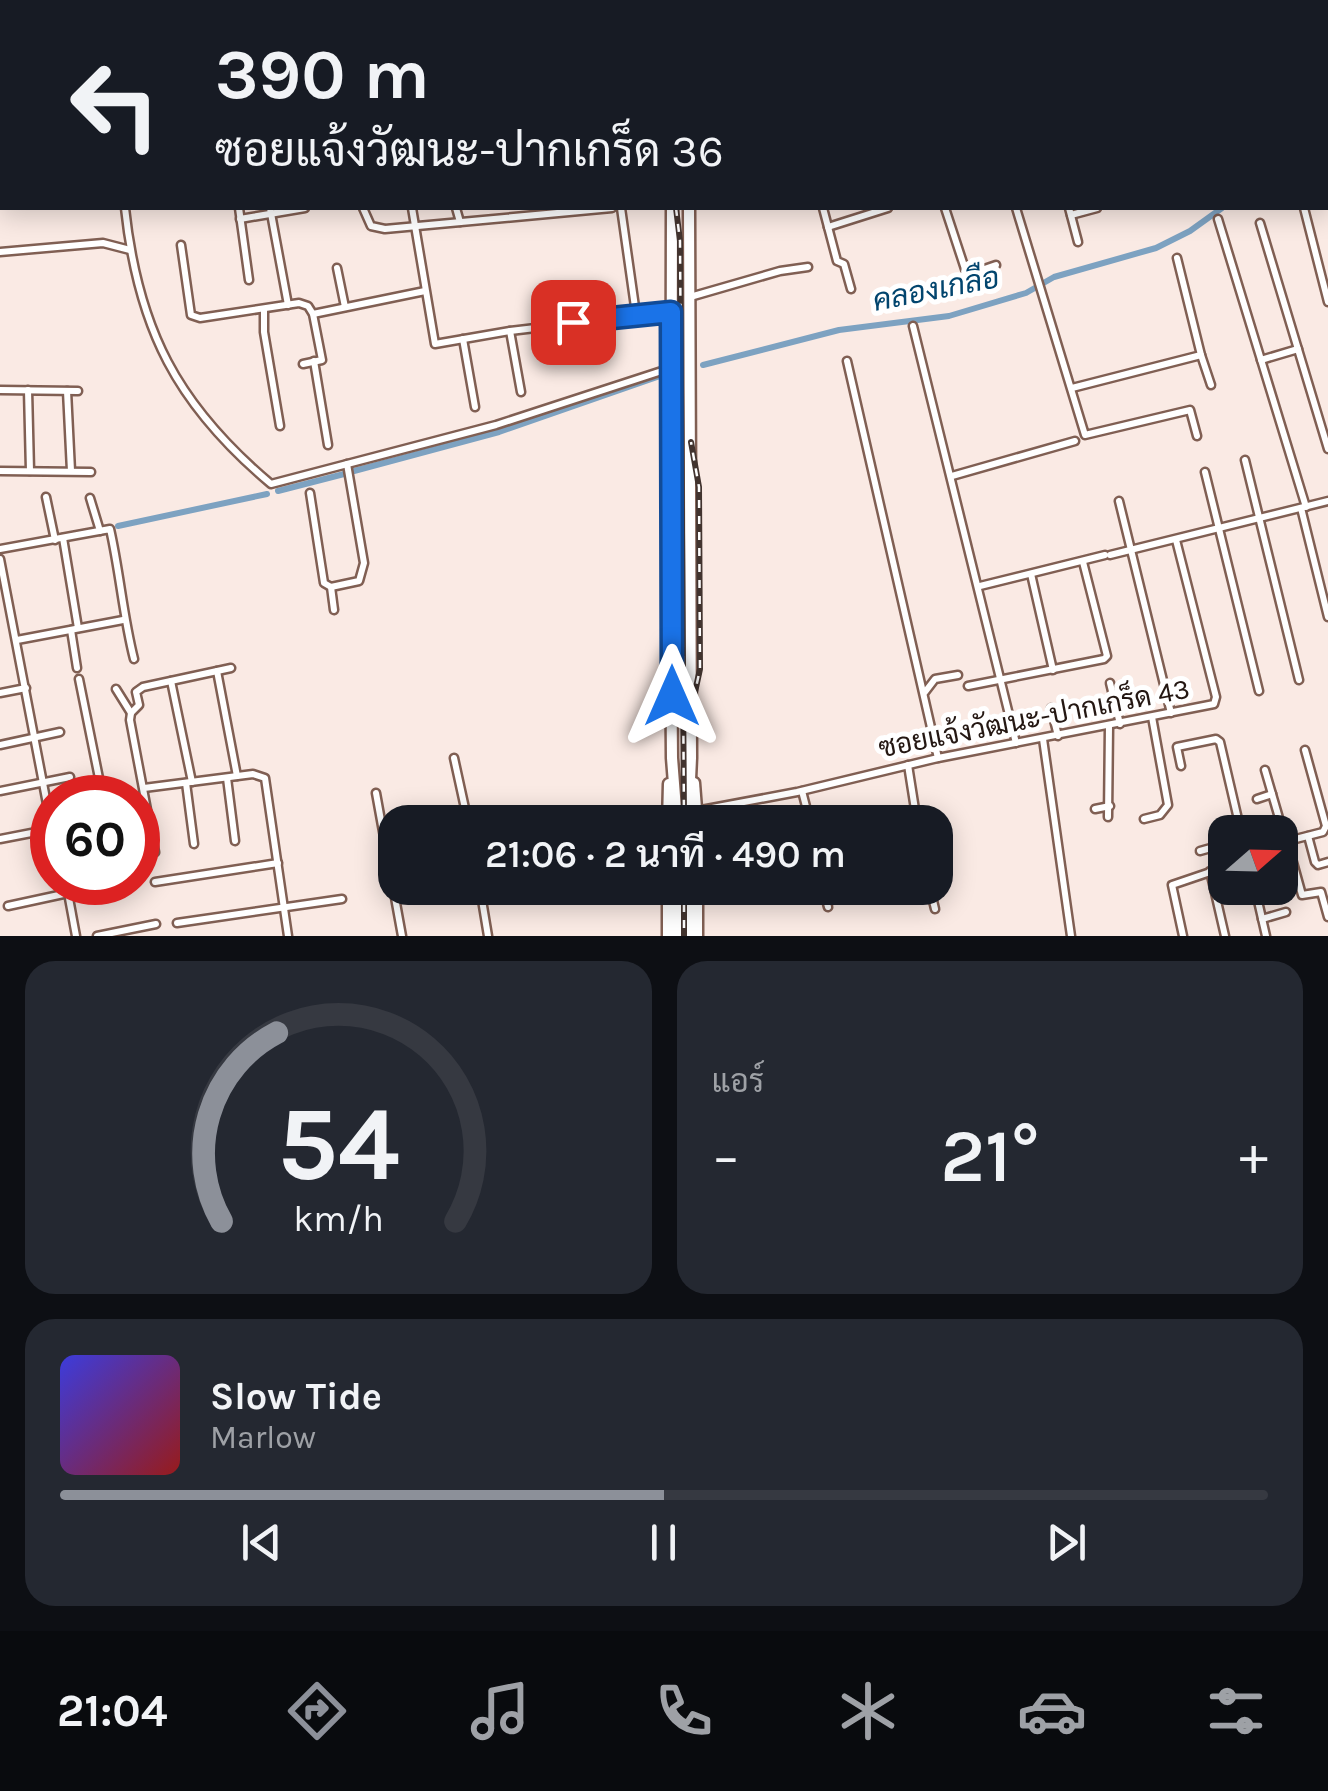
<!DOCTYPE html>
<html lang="th">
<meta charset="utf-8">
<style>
:root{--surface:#171b24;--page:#242831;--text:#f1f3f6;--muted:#9ea1a6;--line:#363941;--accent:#8c9099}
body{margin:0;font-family:Karla,Sarabun,sans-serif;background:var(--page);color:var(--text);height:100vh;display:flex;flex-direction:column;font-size:38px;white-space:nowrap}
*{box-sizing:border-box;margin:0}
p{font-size:32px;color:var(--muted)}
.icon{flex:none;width:55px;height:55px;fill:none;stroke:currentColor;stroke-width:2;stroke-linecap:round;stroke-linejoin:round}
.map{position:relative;height:936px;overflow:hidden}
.side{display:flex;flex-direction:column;gap:25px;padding:25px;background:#0d0f14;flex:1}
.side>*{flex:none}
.hud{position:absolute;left:0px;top:0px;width:1330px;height:210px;box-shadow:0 5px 25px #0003;background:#171b24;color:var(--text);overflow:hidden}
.needle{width:65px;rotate:70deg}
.tools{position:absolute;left:1208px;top:815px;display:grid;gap:20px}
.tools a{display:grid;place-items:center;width:90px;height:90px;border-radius:20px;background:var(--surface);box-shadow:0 5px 25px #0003;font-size:50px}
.speed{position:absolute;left:30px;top:775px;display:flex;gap:20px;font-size:50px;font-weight:700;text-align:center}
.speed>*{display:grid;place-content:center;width:130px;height:130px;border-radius:50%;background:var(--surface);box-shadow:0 5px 25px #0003;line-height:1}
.speed .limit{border:15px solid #d22;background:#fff;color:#111}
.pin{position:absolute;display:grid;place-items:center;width:85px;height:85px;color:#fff;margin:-42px;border-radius:20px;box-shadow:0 5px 15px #0006}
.me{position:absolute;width:110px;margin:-55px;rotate:0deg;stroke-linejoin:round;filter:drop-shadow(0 0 8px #0008)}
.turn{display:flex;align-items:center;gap:35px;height:210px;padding:0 50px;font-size:45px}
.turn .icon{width:130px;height:130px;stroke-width:2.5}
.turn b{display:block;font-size:70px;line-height:85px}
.big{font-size:75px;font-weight:600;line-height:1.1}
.side .card{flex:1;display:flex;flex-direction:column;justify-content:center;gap:15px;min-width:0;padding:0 35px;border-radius:30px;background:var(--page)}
.side .dial{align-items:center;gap:0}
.dial svg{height:260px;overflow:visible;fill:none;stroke:var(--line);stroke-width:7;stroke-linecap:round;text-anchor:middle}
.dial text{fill:var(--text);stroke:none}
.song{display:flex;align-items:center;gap:30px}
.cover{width:120px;height:120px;border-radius:15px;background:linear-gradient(135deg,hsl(240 70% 55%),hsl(0 70% 35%))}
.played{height:10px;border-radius:5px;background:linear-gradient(90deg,var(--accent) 50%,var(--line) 50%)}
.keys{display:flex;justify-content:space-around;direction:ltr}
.heat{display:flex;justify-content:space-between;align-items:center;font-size:55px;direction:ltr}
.side .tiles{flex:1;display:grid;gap:25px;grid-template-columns:1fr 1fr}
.card:last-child{grid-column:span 2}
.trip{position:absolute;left:378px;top:805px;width:575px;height:100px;border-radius:30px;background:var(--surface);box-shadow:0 5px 25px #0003;font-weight:600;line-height:100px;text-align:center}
.tabs{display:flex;height:160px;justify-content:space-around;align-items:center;background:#090b0e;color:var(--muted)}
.tabs .icon{width:70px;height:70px}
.tabs .on{color:var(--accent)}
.tabs b{font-size:45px;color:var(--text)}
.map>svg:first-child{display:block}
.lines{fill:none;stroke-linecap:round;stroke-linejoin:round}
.canal{stroke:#7da2c1;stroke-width:6}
.street-casing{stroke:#805f53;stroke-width:11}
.secondary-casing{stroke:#805f53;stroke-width:14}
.primary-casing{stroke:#805f53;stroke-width:15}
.highway-casing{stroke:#805f53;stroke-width:16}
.street{stroke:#fff;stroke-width:6}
.secondary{stroke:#fff;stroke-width:9}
.primary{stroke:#fff;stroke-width:10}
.highway{stroke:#fff;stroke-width:11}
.rail-casing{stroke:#42342f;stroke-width:6}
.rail{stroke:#fff;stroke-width:2.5;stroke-dasharray:8;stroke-linecap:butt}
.route-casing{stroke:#114b97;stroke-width:25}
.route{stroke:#1a73e8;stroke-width:18}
.labels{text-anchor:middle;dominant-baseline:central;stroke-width:10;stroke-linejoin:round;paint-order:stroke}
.street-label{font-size:28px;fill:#241712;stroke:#fff}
.water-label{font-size:30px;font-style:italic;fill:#02456e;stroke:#fff}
</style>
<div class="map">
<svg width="1328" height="936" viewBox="0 0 1328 936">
<rect width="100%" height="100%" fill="#faeae4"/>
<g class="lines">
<g class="canal">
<polyline points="703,365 839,330 949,316 1026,293 1054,277 1156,248 1190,231 1222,208"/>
<polyline points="354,471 499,432 660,376"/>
<polyline points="278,491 344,474"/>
<polyline points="118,526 267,494"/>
</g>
<g class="street-casing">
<g id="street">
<polyline points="103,0 103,2"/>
<polyline points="1167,0 1168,2"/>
<polyline points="1177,0 1178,2"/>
<polyline points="1251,0 1252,2"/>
<polyline points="1290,0 1291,2"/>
<polyline points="51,2 72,0"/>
<polyline points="194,2 214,0"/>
<polyline points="552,2 553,0"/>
<polyline points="621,2 621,0"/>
<polyline points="647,2 647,0"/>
<polyline points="953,2 956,0"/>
<polyline points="1115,2 1123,0"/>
<polyline points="0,35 2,35"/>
<path d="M125 208C138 329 177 405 271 484L496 425 671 368"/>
<polyline points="239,208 249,280"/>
<polyline points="270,208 288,305"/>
<polyline points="363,208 371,226 385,229 612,208"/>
<polyline points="412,208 435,344 510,331 671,312"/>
<polyline points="456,208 460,222"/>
<polyline points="621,208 636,314"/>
<polyline points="823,208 837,261 844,264 851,289"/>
<polyline points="945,208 967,275 996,265"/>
<polyline points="1016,208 1085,435 1190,410 1197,436"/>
<polyline points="1069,208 1078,242"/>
<polyline points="1304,208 1328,302"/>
<polyline points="1071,215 1097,208"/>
<polyline points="240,219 305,208"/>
<polyline points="1218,219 1306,507"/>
<polyline points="1260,223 1328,449"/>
<polyline points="828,227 888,208"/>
<polyline points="181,245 191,315 200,318 299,303 308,306 313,314 322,360 303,364"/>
<polyline points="0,252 103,243 130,250"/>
<polyline points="337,268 345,307"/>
<polyline points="690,297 780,271 808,267"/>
<polyline points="264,309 264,332 280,426"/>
<polyline points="313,314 425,291"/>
<polyline points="913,326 1016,743"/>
<polyline points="510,331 521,392"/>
<polyline points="463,339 475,407"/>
<polyline points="1201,355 1211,385"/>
<polyline points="1261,360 1298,349"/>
<polyline points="314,361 328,445"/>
<polyline points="847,361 938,758"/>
<polyline points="1072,388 1201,355 1177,258"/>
<polyline points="0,390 78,391"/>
<polyline points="28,390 30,471"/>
<polyline points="67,391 71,471"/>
<polyline points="1245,460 1299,680"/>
<polyline points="0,471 91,472"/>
<polyline points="1205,472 1259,691"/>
<polyline points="952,476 1075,441"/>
<polyline points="310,493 324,583 331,587 359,581 364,563 347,464"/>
<polyline points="46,497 55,540"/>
<polyline points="90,498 100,531"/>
<polyline points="1119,501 1171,713"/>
<polyline points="1301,508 1328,617"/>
<polyline points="63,538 78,628"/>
<path d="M0 549 110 529C120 573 123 616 134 659"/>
<polyline points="1110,555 1328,501"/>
<polyline points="0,559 52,830"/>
<polyline points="1031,574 1053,670"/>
<polyline points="980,586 1105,555"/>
<polyline points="331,587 334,610"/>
<polyline points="71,630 77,668"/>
<polyline points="17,640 123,620"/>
<polyline points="217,671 237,776"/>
<polyline points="79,679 103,798"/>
<polyline points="171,681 192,782"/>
<polyline points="1110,683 1120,724"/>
<polyline points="968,686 1104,659 1107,656 1083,562"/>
<polyline points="116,689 131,713"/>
<polyline points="925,692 935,679 958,675"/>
<polyline points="0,693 26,688"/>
<polyline points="1051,708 1058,736"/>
<polyline points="1043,739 1071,936"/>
<polyline points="0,745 60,732"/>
<polyline points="454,758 468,822"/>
<polyline points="908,765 917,822"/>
<polyline points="1181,766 1177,747 1216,739 1220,742 1241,832"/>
<polyline points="1265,770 1286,842"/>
<polyline points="227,778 235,841"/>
<polyline points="186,783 194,844"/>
<polyline points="144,788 253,774 265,778 288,936"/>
<polyline points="0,791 70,777"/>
<polyline points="802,791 810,822"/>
<polyline points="376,793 402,936"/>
<polyline points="1257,799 1272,794"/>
<polyline points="1095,809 1110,806"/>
<polyline points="696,811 797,792 938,758 1214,704 1216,697 1176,540"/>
<polyline points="1108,817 1109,726"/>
<polyline points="1144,819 1160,815 1168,805 1152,717"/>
<polyline points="1308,836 1315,862 1318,865 1328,862"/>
<polyline points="0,839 52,829"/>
<polyline points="1280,843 1323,832 1326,826 1305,750"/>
<polyline points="1289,848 1302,895 1321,892 1328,917"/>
<polyline points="1200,851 1225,844"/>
<polyline points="142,857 155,852 130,720 131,713 139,705 136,692 143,687 231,668"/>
<polyline points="1210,871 1225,936"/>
<polyline points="66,882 76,936"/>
<polyline points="155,882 278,863"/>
<polyline points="480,888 488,936"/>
<polyline points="823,888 828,907"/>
<polyline points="930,888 935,909"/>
<polyline points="1255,888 1266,936"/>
<polyline points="8,906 119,882"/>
<polyline points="1262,919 1286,912"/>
<polyline points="177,923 342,899"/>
<polyline points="97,936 156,924"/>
<polyline points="1183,936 1172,885 1225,867"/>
</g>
</g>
<g class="secondary-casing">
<g id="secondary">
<polyline points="907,2 910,0"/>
<polyline points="934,2 937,0"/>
</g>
</g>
<g class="primary-casing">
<g id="primary">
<polyline points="670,0 670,2"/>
<polyline points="687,0 687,2"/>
<polyline points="672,208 671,638 672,758 677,822"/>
<polyline points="694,783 697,822"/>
<polyline points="668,822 669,784"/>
<polyline points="688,822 691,758 689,208"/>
<polyline points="668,888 668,936"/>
<polyline points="689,888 690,936"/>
<polyline points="697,888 697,936"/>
<polyline points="676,936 677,888"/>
</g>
</g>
<g class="highway-casing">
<g id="highway">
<polyline points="503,0 507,2"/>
<polyline points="11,2 36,0"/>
<polyline points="140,2 163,0"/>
<polyline points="245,2 272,0"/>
<polyline points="562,2 563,0"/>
<polyline points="580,2 582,0"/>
<polyline points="693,2 695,0"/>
<polyline points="0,4 2,3"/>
<polyline points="0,16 2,16"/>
</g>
</g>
<use href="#street" class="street"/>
<use href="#secondary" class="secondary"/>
<use href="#primary" class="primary"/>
<use href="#highway" class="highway"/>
<g class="rail-casing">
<g id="rail">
<polyline points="519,0 519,2"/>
<polyline points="922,2 926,0"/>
<polyline points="676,208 680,241 684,822"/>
<polyline points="690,715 700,669 699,487 691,442"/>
<polyline points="684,888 684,936"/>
</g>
</g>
<use href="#rail" class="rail"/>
</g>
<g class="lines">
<g class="route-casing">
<polyline id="route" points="573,322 671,312 672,696"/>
</g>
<use href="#route" class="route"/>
</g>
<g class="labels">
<g class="street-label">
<text transform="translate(1034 718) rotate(-11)">ซอยแจ้งวัฒนะ-ปากเกร็ด 43</text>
</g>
<g class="water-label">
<text transform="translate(936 289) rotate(-11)">คลองเกลือ</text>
</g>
</g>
</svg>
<div class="tools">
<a><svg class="needle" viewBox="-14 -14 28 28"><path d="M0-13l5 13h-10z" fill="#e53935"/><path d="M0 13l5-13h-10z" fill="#9ea1a6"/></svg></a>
</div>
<div class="speed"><div class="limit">60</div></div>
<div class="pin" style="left:573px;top:322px;background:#d93025"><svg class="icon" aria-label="arrive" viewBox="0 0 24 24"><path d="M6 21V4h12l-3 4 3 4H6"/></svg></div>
<svg class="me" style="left:672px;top:696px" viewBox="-20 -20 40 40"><path d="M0-17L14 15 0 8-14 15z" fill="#1a73e8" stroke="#fff" stroke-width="4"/></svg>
<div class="trip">21:06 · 2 นาที · 490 m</div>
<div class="hud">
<div class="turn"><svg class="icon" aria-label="left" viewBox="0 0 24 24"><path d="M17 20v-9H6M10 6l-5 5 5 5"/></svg><div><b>390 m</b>ซอยแจ้งวัฒนะ-ปากเกร็ด 36</div></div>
</div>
</div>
<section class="side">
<div class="tiles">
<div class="card dial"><svg viewBox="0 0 100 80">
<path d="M14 69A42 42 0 1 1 86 69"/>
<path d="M14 69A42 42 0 0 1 31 11" stroke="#8c9099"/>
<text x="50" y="56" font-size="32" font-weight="700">54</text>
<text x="50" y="72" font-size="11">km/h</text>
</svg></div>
<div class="card"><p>แอร์</p>
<div class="heat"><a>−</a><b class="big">21°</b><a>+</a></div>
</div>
<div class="card">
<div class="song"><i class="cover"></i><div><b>Slow Tide</b><p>Marlow</p></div></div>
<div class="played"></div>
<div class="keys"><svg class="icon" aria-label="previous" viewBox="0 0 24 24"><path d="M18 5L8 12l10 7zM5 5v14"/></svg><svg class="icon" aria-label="pause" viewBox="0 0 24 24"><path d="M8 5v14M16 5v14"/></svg><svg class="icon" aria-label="next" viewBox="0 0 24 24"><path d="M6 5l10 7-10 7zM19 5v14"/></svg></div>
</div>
</div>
</section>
<nav class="tabs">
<b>21:04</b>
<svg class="icon on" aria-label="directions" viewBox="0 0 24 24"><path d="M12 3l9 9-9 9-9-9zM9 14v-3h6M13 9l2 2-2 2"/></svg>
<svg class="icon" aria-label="music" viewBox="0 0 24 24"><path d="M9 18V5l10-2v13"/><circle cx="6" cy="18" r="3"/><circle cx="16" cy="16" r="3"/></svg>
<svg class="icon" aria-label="phone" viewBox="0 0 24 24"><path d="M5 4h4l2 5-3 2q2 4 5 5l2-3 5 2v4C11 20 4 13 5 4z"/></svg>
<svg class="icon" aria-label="climate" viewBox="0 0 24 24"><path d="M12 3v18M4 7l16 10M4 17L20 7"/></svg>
<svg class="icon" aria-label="car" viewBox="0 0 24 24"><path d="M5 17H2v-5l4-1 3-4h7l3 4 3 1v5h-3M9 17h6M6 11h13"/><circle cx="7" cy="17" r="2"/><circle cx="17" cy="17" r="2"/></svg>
<svg class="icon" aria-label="filters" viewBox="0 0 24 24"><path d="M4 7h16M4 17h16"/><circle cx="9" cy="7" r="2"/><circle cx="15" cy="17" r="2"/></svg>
</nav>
